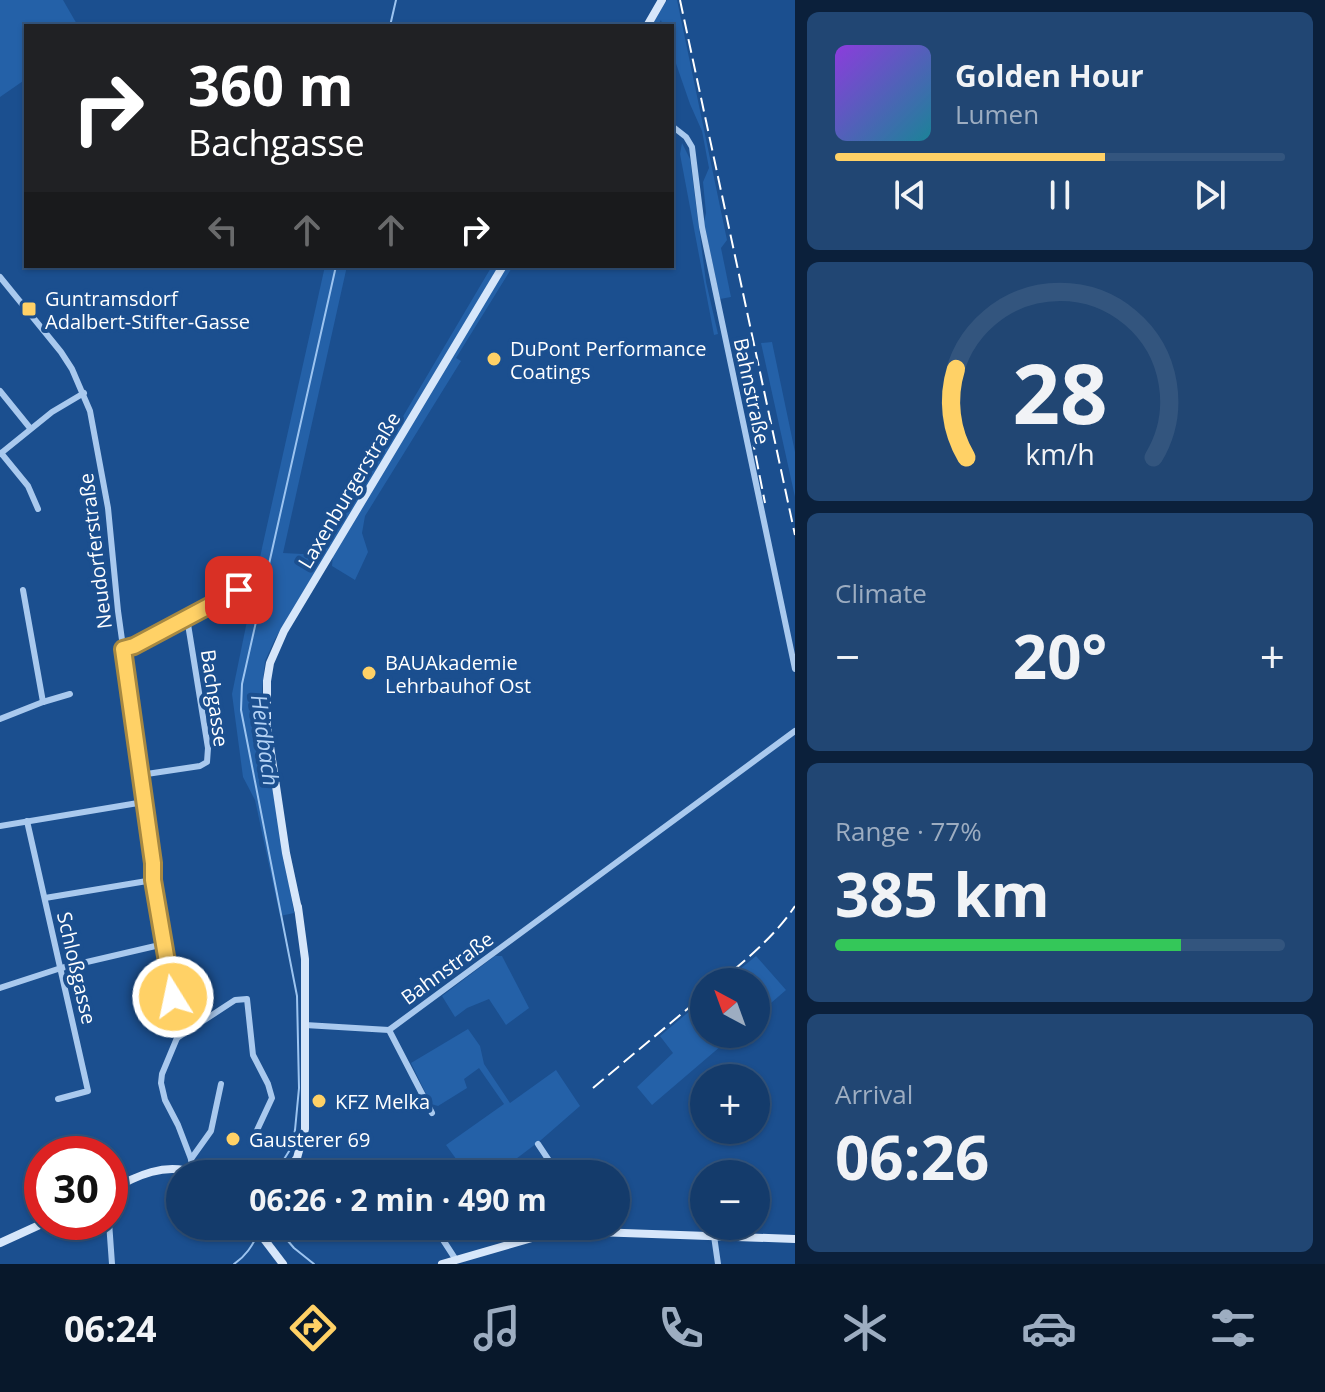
<!DOCTYPE html>
<meta charset="utf-8">
<style>
:root{--surface:#143b6b;--page:#214673;--text:#f1f3f6;--muted:#9dadc1;--line:#33557e;--accent:#ffd166}
body{margin:0;font-family:"Open Sans",sans-serif;background:var(--page);color:var(--text);height:100vh;display:flex;flex-direction:column;font-size:30px;white-space:nowrap}
*{box-sizing:border-box;margin:0}
p{font-size:26px;color:var(--muted)}
.icon{flex:none;width:44px;height:44px;fill:none;stroke:currentColor;stroke-width:2;stroke-linecap:round;stroke-linejoin:round}
.map{position:relative;flex:1;overflow:hidden}
.sheet{display:flex;flex-direction:column;gap:12px;padding:12px;background:#0b203b;width:530px}
.sheet>*{flex:none}
.top-card{position:absolute;left:24px;top:24px;width:650px;height:244px;border-radius:0px;box-shadow:0 2px 6px #0004,0 0 0 2px var(--line);background:#202124;color:#fff;overflow:hidden}
.needle{width:52px;rotate:319deg}
.tools{position:absolute;left:690px;top:968px;display:grid;gap:16px}
.tools a{display:grid;place-items:center;width:80px;height:80px;border-radius:50%;background:var(--surface);box-shadow:0 2px 6px #0004,0 0 0 2px var(--line);font-size:40px}
.speed{position:absolute;left:24px;top:1136px;display:flex;gap:16px;font-size:40px;font-weight:700;text-align:center}
.speed>*{display:grid;place-content:center;width:104px;height:104px;border-radius:50%;background:var(--surface);box-shadow:0 2px 6px #0004,0 0 0 2px var(--line);line-height:1}
.speed .limit{border:12px solid #d22;background:#fff;color:#111}
.pin{position:absolute;display:grid;place-items:center;width:68px;height:68px;color:#fff;margin:-34px;border-radius:16px;box-shadow:0 4px 12px #0006}
.me{position:absolute;width:88px;margin:-44px;rotate:350deg;stroke-linejoin:round;filter:drop-shadow(0 0 6px #0008)}
.turn{display:flex;align-items:center;gap:28px;height:168px;padding:0 32px;font-size:36px}
.turn .icon{width:104px;height:104px;stroke-width:2.5}
.turn b{display:block;font-size:56px;line-height:68px}
.lanes{display:flex;align-items:center;height:76px;padding:0 32px;background:#0003;justify-content:center;gap:40px;direction:ltr}
.lanes .off{opacity:.35}
.big{font-size:60px;font-weight:700;line-height:1.1}
.sheet .tile{flex:1;display:flex;flex-direction:column;justify-content:center;gap:12px;min-width:0;padding:0 28px;border-radius:12px;background:var(--page)}
.sheet .dial{align-items:center;gap:0}
.dial svg{height:208px;overflow:visible;fill:none;stroke:var(--line);stroke-width:7;stroke-linecap:round;text-anchor:middle}
.dial text{fill:var(--text);stroke:none}
.song{display:flex;align-items:center;gap:24px}
.cover{width:96px;height:96px;border-radius:12px;background:linear-gradient(135deg,hsl(270 70% 55%),hsl(190 70% 35%))}
.played{height:8px;border-radius:4px;background:linear-gradient(90deg,var(--accent) 60%,var(--line) 60%)}
.keys{display:flex;justify-content:space-around;direction:ltr}
.heat{display:flex;justify-content:space-between;align-items:center;font-size:44px;direction:ltr}
.charge{height:12px;border-radius:6px;background:linear-gradient(90deg,#34c759 77%,var(--line) 0)}
.trip{position:absolute;left:166px;top:1160px;width:464px;height:80px;border-radius:40px;background:var(--surface);box-shadow:0 2px 6px #0004,0 0 0 2px var(--line);font-weight:700;line-height:80px;text-align:center}
.dock{display:flex;height:128px;justify-content:space-around;align-items:center;background:#08182b;color:var(--muted)}
.dock .icon{width:56px;height:56px}
.dock .selected{color:var(--accent)}
.dock b{font-size:36px;color:var(--text)}
main{display:flex;flex:1;min-height:0}
.map>svg:first-child{display:block}
.green{fill:#2461a8}
.lines{fill:none;stroke-linecap:round;stroke-linejoin:round}
.stream{stroke:#9cc4f0;stroke-width:2}
.street{stroke:#a9c9ee;stroke-width:6}
.secondary{stroke:#d6e6fa;stroke-width:8}
.rail{stroke:#fff;stroke-width:2;stroke-dasharray:14 6;stroke-linecap:butt}
.route-casing{stroke:#a68842;stroke-width:20}
.route{stroke:#ffd166;stroke-width:14}
.poi-dot{fill:#ffd166;stroke:#1b4f8f;stroke-width:3}
.labels{text-anchor:middle;dominant-baseline:central;stroke-width:8;stroke-linejoin:round;paint-order:stroke}
.poi-label{font-size:20px;fill:#fff;stroke:#1b4f8f;text-anchor:start}
.street-label{font-size:20px;fill:#fff;stroke:#1b4f8f}
.water-label{font-size:22px;font-style:italic;fill:#b5d3f5;stroke:#1b4f8f}
</style>
<main>
<div class="map">
<svg width="795" height="1264" viewBox="0 0 795 1264">
<rect width="100%" height="100%" fill="#1b4f8f"/>
<g class="green">
<polygon points="0,0 63,0 78,26 26,26 26,79 0,97"/>
<polygon points="667,0 677,0 727,240 721,248 731,297 720,299 704,222 706,213 703,182 709,168 702,131 690,104 672,52 672,26 663,26 661,20 657,26 651,26"/>
<polygon points="682,143 690,159 706,282 718,334 714,335 680,154"/>
<polygon points="325,266 347,266 283,553 321,555 492,266 499,266 275,639 265,661 262,689 263,727 271,781 294,913 280,916 255,800 243,777 232,694 262,548"/>
<polygon points="506,266 513,266 456,358 461,361 365,516 362,533 368,552 355,580 332,566 333,555"/>
<polygon points="772,342 795,452 795,497 761,343"/>
<polygon points="495,956 502,956 529,1008 506,1025 489,999 467,1008 455,1017 442,996"/>
<polygon points="756,956 786,990 756,1016 756,982 724,982"/>
<polygon points="704,999 704,1034 735,1034 652,1105 637,1087 673,1053 660,1036"/>
<polygon points="468,1029 480,1046 484,1064 510,1103 556,1070 580,1106 541,1140 496,1174 467,1174 446,1145 504,1104 479,1068 464,1079 467,1088 438,1106 431,1104 411,1063"/>
</g>
<g class="lines">
<g class="stream">
<polyline points="390,26 396,0"/>
<polyline points="278,1169 291,1148 295,1130 299,1088 297,996 241,710 242,684 336,266"/>
<polyline points="275,1226 294,1248 314,1264"/>
<path d="M234 1264C246 1256 252 1246 258 1234"/>
</g>
<g class="street">
<polyline points="672,126 686,137 692,147 702,227 795,669"/>
<polyline points="0,277 61,352 72,369 90,411 108,508 118,611 153,863 156,899 177,1023 177,1038"/>
<polyline points="0,391 30,428"/>
<polyline points="1,453 28,486 38,509"/>
<polyline points="0,454 52,412 84,393"/>
<polyline points="23,590 43,702"/>
<polyline points="123,649 134,646 239,590"/>
<polyline points="0,719 43,702 70,694"/>
<polyline points="140,775 200,766 207,762 208,748 187,618"/>
<polyline points="27,821 88,1091 58,1099"/>
<polyline points="0,826 144,802"/>
<polyline points="45,898 153,880"/>
<polyline points="0,988 61,968 164,944"/>
<polyline points="305,1025 389,1030"/>
<polyline points="389,1030 795,731"/>
<polyline points="389,1030 432,1113"/>
<polyline points="538,1144 558,1174"/>
<polyline points="191,1159 211,1131 221,1084"/>
<polyline points="193,1173 191,1159 178,1125 165,1100 161,1083 162,1074 177,1038 235,1000 247,999 253,1055 268,1084 272,1098 252,1141"/>
<polyline points="109,1222 112,1264"/>
<polyline points="434,1226 456,1260"/>
<polyline points="714,1236 718,1264"/>
</g>
<g class="secondary">
<polyline points="647,26 662,0"/>
<polyline points="298,909 286,853 267,726 267,681 270,663 284,631 503,266"/>
<polyline points="277,1174 291,1166 297,1158 305,1129 305,959 298,907"/>
<path d="M110 1191C135 1176 167 1161 196 1174"/>
<polyline points="254,1226 283,1264"/>
<polyline points="0,1243 46,1222"/>
<polyline points="442,1264 539,1236 562,1233 596,1232 795,1239"/>
</g>
<g class="rail">
<polyline points="680,0 795,535"/>
<polyline points="747,356 752,437 765,503"/>
<path d="M719 982C747 959 775 936 795 906"/>
<polyline points="593,1088 704,995"/>
</g>
</g>
<g class="lines">
<g class="route-casing">
<polyline id="route" points="173,997 153,880 153,863 123,649 134,646 239,590"/>
</g>
<use href="#route" class="route"/>
</g>
<g class="poi-dot">
<rect x="21" y="301" width="16" height="16" rx="4"/>
<circle cx="494" cy="359" r="8"/>
<circle cx="369" cy="673" r="8"/>
<circle cx="319" cy="1101" r="8"/>
<circle cx="233" cy="1139" r="8"/>
</g>
<g class="labels">
<g class="poi-label">
<text x="45" y="298">Guntramsdorf<tspan x="45" dy="23">Adalbert-Stifter-Gasse</tspan></text>
<text x="510" y="348">DuPont Performance<tspan x="510" dy="23">Coatings</tspan></text>
<text x="385" y="662">BAUAkademie<tspan x="385" dy="23">Lehrbauhof Ost</tspan></text>
<text x="335" y="1101">KFZ Melka</text>
<text x="249" y="1139">Gausterer 69</text>
</g>
<g class="street-label">
<text transform="translate(752 391) rotate(78)">Bahnstraße</text>
<text transform="translate(349 490) rotate(-59)">Laxenburgerstraße</text>
<text transform="translate(95 551) rotate(-97)">Neudorferstraße</text>
<text transform="translate(215 698) rotate(82)">Bachgasse</text>
<text transform="translate(77 968) rotate(77)">Schloßgasse</text>
<text transform="translate(447 968) rotate(-36)">Bahnstraße</text>
</g>
<g class="water-label">
<text transform="translate(266 740) rotate(82)">Heidbach</text>
</g>
</g>
</svg>
<div class="tools">
<a><svg class="needle" viewBox="-14 -14 28 28"><path d="M0-13l5 13h-10z" fill="#e53935"/><path d="M0 13l5-13h-10z" fill="#9dadc1"/></svg></a>
<a>+</a>
<a>−</a>
</div>
<div class="speed"><div class="limit">30</div></div>
<div class="pin" style="left:239px;top:590px;background:#d93025"><svg class="icon" aria-label="arrive" viewBox="0 0 24 24"><path d="M6 21V4h12l-3 4 3 4H6"/></svg></div>
<svg class="me" style="left:173px;top:997px" viewBox="-20 -20 40 40"><circle r="17" fill="#ffd166" stroke="#fff" stroke-width="3"/><path d="M0-11L8 9 0 5-8 9z" fill="#fff"/></svg>
<div class="trip">06:26 · 2 min · 490 m</div>
<div class="top-card">
<div class="turn"><svg class="icon" aria-label="right" viewBox="0 0 24 24"><path d="M7 20v-9h11M14 6l5 5-5 5"/></svg><div><b>360 m</b>Bachgasse</div></div>
<div class="lanes"><svg class="icon off" aria-label="left" viewBox="0 0 24 24"><path d="M17 20v-9H6M10 6l-5 5 5 5"/></svg><svg class="icon off" aria-label="ahead" viewBox="0 0 24 24"><path d="M12 20V5M6 11l6-6 6 6"/></svg><svg class="icon off" aria-label="ahead" viewBox="0 0 24 24"><path d="M12 20V5M6 11l6-6 6 6"/></svg><svg class="icon" aria-label="right" viewBox="0 0 24 24"><path d="M7 20v-9h11M14 6l5 5-5 5"/></svg></div>
</div>
</div>
<section class="sheet">
<div class="tile">
<div class="song"><i class="cover"></i><div><b>Golden Hour</b><p>Lumen</p></div></div>
<div class="played"></div>
<div class="keys"><svg class="icon" aria-label="previous" viewBox="0 0 24 24"><path d="M18 5L8 12l10 7zM5 5v14"/></svg><svg class="icon" aria-label="pause" viewBox="0 0 24 24"><path d="M8 5v14M16 5v14"/></svg><svg class="icon" aria-label="next" viewBox="0 0 24 24"><path d="M6 5l10 7-10 7zM19 5v14"/></svg></div>
</div>
<div class="tile dial"><svg viewBox="0 0 100 80">
<path d="M14 69A42 42 0 1 1 86 69"/>
<path d="M14 69A42 42 0 0 1 10 35" stroke="#ffd166"/>
<text x="50" y="56" font-size="32" font-weight="700">28</text>
<text x="50" y="72" font-size="11">km/h</text>
</svg></div>
<div class="tile"><p>Climate</p>
<div class="heat"><a>−</a><b class="big">20°</b><a>+</a></div>
</div>
<div class="tile"><p>Range · 77%</p><b class="big">385 km</b><div class="charge"></div></div>
<div class="tile"><p>Arrival</p><b class="big">06:26</b></div>
</section>
</main>
<nav class="dock">
<b>06:24</b>
<svg class="icon selected" aria-label="directions" viewBox="0 0 24 24"><path d="M12 3l9 9-9 9-9-9zM9 14v-3h6M13 9l2 2-2 2"/></svg>
<svg class="icon" aria-label="music" viewBox="0 0 24 24"><path d="M9 18V5l10-2v13"/><circle cx="6" cy="18" r="3"/><circle cx="16" cy="16" r="3"/></svg>
<svg class="icon" aria-label="phone" viewBox="0 0 24 24"><path d="M5 4h4l2 5-3 2q2 4 5 5l2-3 5 2v4C11 20 4 13 5 4z"/></svg>
<svg class="icon" aria-label="climate" viewBox="0 0 24 24"><path d="M12 3v18M4 7l16 10M4 17L20 7"/></svg>
<svg class="icon" aria-label="car" viewBox="0 0 24 24"><path d="M5 17H2v-5l4-1 3-4h7l3 4 3 1v5h-3M9 17h6M6 11h13"/><circle cx="7" cy="17" r="2"/><circle cx="17" cy="17" r="2"/></svg>
<svg class="icon" aria-label="filters" viewBox="0 0 24 24"><path d="M4 7h16M4 17h16"/><circle cx="9" cy="7" r="2"/><circle cx="15" cy="17" r="2"/></svg>
</nav>
